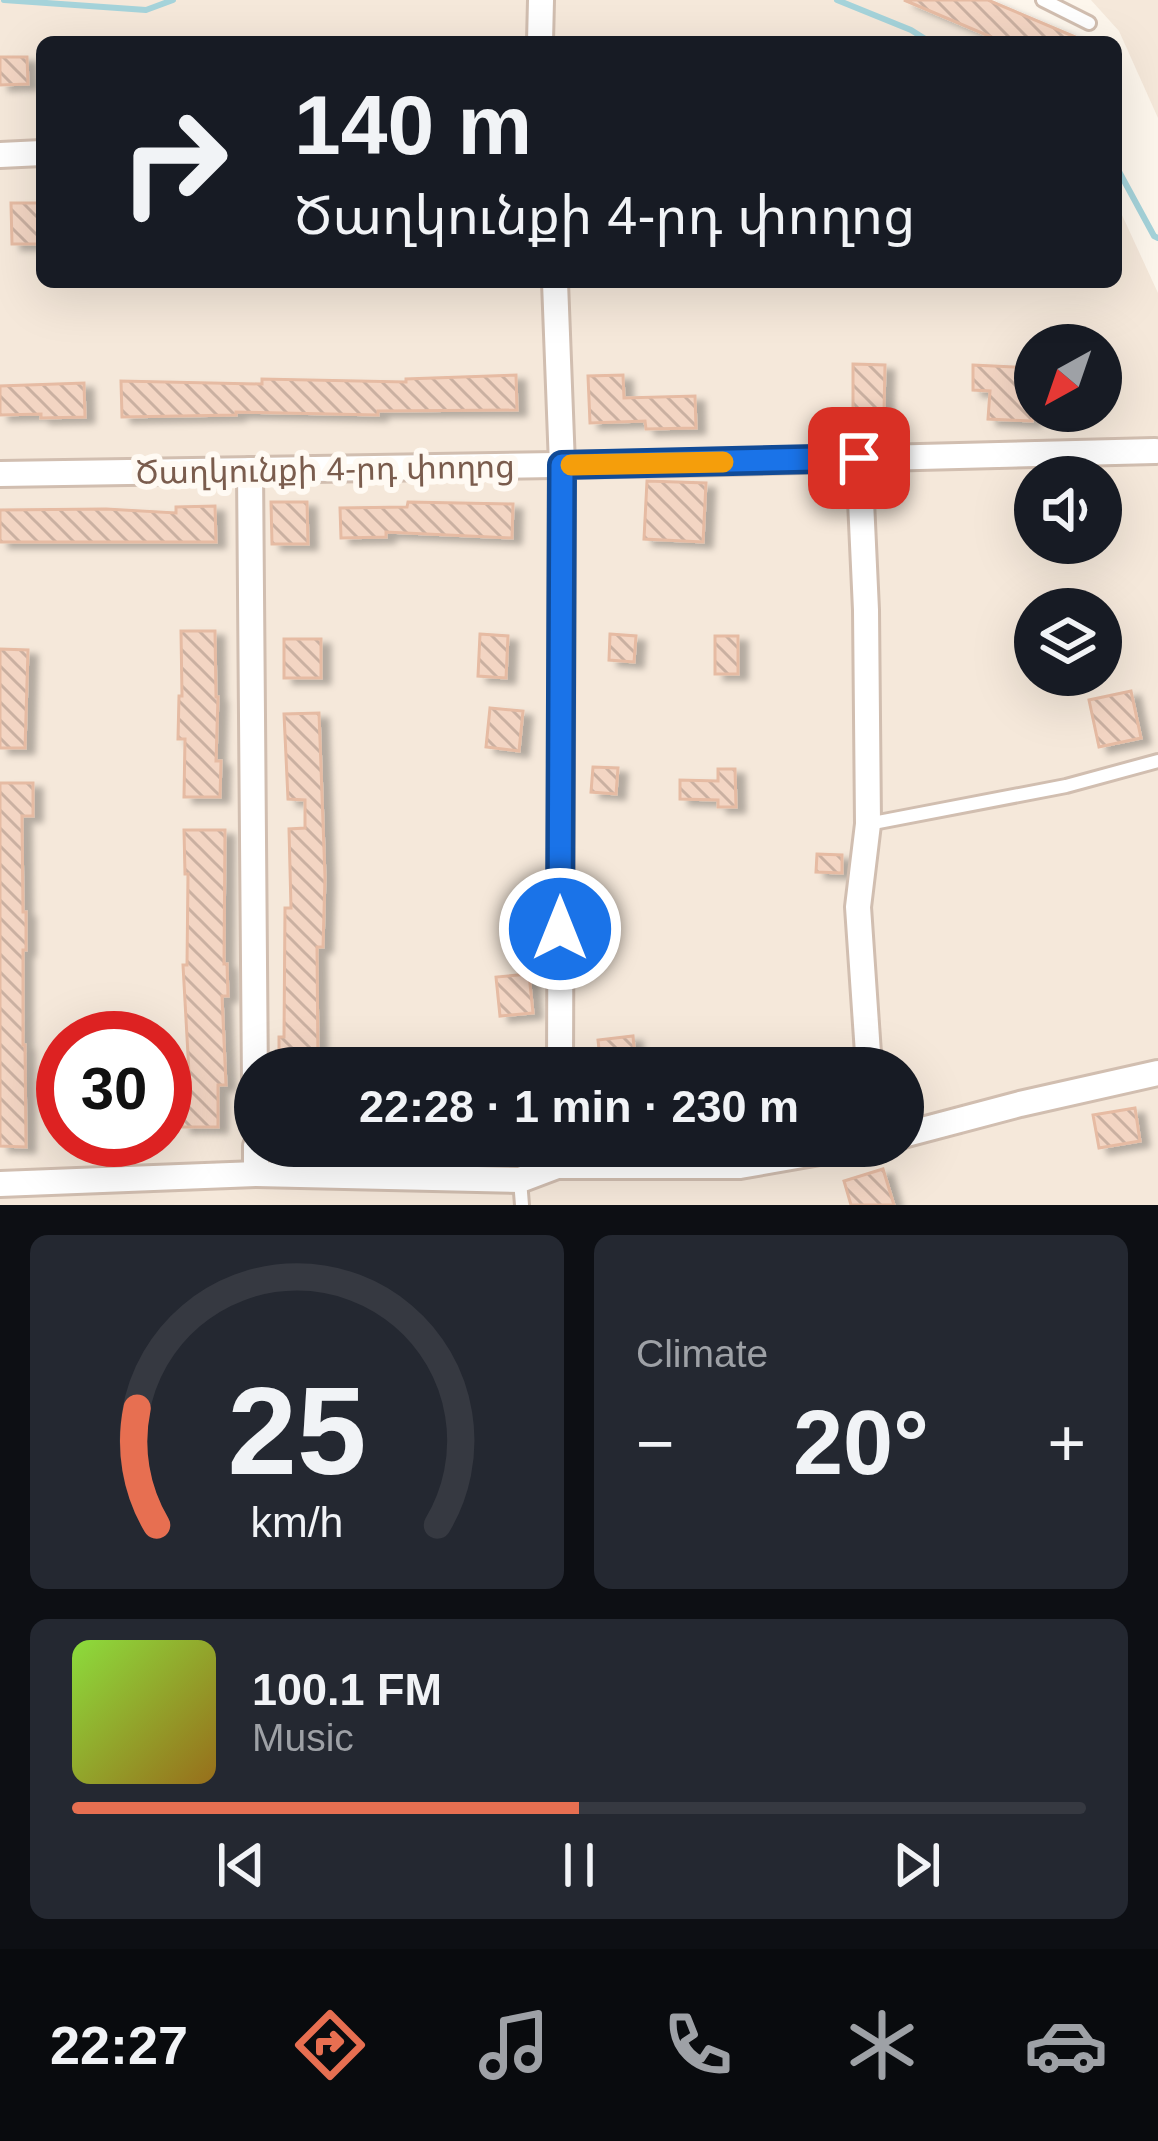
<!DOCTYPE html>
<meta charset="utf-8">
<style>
:root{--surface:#171b24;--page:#242831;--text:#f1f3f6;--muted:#9ea1a6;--line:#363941;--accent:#e76f51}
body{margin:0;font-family:Helvetica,"Noto Sans Armenian",sans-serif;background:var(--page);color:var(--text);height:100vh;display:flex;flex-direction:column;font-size:45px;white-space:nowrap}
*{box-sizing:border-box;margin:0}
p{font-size:39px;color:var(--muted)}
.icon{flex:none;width:66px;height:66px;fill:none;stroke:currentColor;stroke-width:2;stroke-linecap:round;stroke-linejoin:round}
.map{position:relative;height:1205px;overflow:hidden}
.details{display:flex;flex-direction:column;gap:30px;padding:30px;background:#0d0f14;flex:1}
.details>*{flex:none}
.guide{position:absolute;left:36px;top:36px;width:1086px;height:252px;border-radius:18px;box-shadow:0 12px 48px #0002;background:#171b24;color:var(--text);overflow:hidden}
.needle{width:78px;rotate:220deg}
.fabs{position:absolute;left:1014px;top:324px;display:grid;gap:24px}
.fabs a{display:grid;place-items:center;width:108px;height:108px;border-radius:50%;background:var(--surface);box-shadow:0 12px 48px #0002;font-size:60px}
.speed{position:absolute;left:36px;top:1011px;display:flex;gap:24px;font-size:60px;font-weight:700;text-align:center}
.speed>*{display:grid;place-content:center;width:156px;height:156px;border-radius:50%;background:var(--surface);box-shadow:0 12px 48px #0002;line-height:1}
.speed .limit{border:18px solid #d22;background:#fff;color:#111}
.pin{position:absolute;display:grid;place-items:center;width:102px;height:102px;color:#fff;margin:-51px;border-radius:24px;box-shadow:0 6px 18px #0006}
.me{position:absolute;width:132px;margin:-66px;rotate:0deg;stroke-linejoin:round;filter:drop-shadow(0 0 9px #0008)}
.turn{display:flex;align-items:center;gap:42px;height:252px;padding:0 60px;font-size:54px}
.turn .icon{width:156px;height:156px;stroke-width:2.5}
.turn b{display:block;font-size:84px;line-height:102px}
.big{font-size:90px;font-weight:700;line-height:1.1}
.details .card{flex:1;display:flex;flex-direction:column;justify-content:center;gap:18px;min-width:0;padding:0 42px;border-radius:18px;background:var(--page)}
.details .dial{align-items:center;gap:0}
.dial svg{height:312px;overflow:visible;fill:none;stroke:var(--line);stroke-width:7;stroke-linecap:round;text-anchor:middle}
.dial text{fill:var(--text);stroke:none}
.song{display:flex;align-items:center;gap:36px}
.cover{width:144px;height:144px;border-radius:18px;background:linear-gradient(135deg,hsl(90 70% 55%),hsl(40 70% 35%))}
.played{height:12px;border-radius:6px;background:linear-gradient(90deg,var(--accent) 50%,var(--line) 50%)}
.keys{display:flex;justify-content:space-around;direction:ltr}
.heat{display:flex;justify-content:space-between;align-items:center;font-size:66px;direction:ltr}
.details .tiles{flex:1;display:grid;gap:30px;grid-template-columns:1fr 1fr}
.card:last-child{grid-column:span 2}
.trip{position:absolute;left:234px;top:1047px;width:690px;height:120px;border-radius:60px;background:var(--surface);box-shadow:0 12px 48px #0002;font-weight:700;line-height:120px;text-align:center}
.tabs{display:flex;height:192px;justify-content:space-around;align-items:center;background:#090b0e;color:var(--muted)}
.tabs .icon{width:84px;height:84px}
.tabs .selected{color:var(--accent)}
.tabs b{font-size:54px;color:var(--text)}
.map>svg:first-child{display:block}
.residential{fill:#f5e8da;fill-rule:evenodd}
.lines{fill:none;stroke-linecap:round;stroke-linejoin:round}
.stream{stroke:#a5d3da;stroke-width:6}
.building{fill:url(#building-back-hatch);stroke:#e6bba3;stroke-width:3;filter:url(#shadow)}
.service-casing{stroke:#d1beb0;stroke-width:18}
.minor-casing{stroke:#d1beb0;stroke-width:30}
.service{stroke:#fff;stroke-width:12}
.minor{stroke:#fff;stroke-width:24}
.route-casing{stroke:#114b97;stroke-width:30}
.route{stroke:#1a73e8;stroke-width:21}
.slow{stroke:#f59e0b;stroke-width:21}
.labels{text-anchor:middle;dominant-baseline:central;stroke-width:12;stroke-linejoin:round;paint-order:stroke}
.street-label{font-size:33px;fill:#7a5c4d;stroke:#fffaf3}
</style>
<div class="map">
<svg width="1158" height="1205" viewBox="0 0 1158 1205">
<defs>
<pattern id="building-back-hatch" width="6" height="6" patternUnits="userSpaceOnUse" patternTransform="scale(3)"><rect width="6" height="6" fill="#f3d5c3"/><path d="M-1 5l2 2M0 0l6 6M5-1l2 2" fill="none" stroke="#cab0a1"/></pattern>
<filter id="shadow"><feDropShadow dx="9" dy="5.5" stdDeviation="3" flood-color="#0004"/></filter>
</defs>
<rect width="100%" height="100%" fill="#fdf6ec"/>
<g class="residential">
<path d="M0 0H986L1019 42H42V282H1116V202L1158 293V1205H0ZM1035 345H1101V411H1035ZM1035 477H1101V543H1035ZM1035 609H1101V675H1035ZM63 1038H165V1140H63ZM255 1068H903V1146H255Z"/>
<polygon points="1091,0 1158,0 1158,118 1119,31"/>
</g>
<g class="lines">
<g class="stream">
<polyline points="4,0 146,10 173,0"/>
<polyline points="837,0 911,30 930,42"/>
<polyline points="1116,166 1154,236 1158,238"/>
</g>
</g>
<g class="building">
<polygon points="904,0 988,0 1087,42 1003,42"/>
<polygon points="0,57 27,57 28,84 0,85"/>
<polygon points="11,203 42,203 42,244 12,244"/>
<polygon points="853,364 885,365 884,411 853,411"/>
<polygon points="973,365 1035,368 1032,421 988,419 990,391 973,390"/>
<polygon points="516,375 517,410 378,411 378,415 236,412 236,415 122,417 121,381 262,384 262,379 406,382 406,379"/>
<polygon points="623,375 624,398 695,396 696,428 646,429 645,421 590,423 588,376"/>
<polygon points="84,383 85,417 41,418 41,414 0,415 0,386"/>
<polygon points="647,481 706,483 703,542 644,539"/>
<polygon points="271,502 307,502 308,544 272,544"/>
<polygon points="408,502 513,504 512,538 386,532 386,537 341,538 340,508 407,507"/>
<polygon points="215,506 216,542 0,542 0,510 106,509 176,513 176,507"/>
<polygon points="181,631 215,631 216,697 218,697 216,761 221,761 220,797 184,797 185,739 178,739 179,696 182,696"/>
<polygon points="480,634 508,636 506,678 478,676"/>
<polygon points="610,634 636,636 634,662 609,660"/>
<rect x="715" y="636" width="23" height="38"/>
<rect x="284" y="639" width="37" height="39"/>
<polygon points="0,649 28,650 25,748 0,748"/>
<polygon points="1131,691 1141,738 1099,747 1089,700"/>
<polygon points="490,708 523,711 519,751 486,747"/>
<polygon points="319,713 325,877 323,947 317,947 318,1068 279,1068 279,1037 284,1037 285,908 291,908 289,829 305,828 305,800 288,799 284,714"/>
<polygon points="593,767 618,768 616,794 591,792"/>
<polygon points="718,769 735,769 736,807 718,807 718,800 680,799 680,780 718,781"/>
<polygon points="0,783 33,783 33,816 22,816 23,912 26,912 26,950 23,950 23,1045 25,1045 26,1147 0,1146"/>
<polygon points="184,830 225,830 224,964 227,964 228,996 222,996 226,1085 218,1085 218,1127 182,1127 182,1091 190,1091 183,965 187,965 188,874 185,874"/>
<polygon points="817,854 842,855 842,873 816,872"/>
<polygon points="529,974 533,1013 500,1016 496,977"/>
<polygon points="633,1036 636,1068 601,1068 598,1040"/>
<polygon points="1135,1108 1140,1141 1099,1148 1093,1115"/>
<polygon points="883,1169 894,1205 851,1205 844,1181"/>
</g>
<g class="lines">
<g class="service-casing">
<g id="service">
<polyline points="1043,0 1089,23"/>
<polyline points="868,824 1066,786 1158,761"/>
<polyline points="520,1180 522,1205"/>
</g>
</g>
<g class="minor-casing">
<g id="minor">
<polyline points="540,42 541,0"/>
<polyline points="0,155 42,153"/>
<polyline points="555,282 562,465 560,1068"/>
<polyline points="859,457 866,610 868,824 858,907 869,1068"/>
<polyline points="250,470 255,1086"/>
<polyline points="0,474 683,463 1155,451"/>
<polyline points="903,1135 1020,1104 1158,1073"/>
<polyline points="256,1146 256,1174"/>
<polyline points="0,1184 256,1174 520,1180 557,1166 740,1166 854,1146"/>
</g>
</g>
<use href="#service" class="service"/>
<use href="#minor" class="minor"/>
</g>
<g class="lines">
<g class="route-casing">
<polyline id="route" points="560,929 562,465 859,458"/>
</g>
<use href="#route" class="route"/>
<polyline class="slow" points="571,465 723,462"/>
</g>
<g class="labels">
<g class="street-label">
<text transform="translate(325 469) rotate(-1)">Ծաղկունքի 4-րդ փողոց</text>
</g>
</g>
</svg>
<div class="fabs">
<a><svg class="needle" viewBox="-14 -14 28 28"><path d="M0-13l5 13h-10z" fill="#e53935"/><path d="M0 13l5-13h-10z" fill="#9ea1a6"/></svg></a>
<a><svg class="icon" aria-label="sound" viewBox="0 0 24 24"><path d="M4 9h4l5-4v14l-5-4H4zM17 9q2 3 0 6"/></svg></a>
<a><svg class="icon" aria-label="layers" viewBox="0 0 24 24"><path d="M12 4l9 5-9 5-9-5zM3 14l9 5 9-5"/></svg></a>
</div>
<div class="speed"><div class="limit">30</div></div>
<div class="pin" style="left:859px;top:458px;background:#d93025"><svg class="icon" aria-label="arrive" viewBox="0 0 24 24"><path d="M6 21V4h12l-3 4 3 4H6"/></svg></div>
<svg class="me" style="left:560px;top:929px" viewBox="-20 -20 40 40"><circle r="17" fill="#1a73e8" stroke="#fff" stroke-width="3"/><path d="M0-11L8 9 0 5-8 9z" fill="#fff"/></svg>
<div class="trip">22:28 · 1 min · 230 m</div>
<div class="guide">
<div class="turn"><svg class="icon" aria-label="right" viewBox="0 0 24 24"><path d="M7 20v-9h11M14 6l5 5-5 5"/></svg><div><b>140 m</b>Ծաղկունքի 4-րդ փողոց</div></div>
</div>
</div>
<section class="details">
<div class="tiles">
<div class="card dial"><svg viewBox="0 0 100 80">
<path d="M14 69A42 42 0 1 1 86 69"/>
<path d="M14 69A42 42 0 0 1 9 39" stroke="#e76f51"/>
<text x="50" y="56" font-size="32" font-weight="700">25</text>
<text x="50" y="72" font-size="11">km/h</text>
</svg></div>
<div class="card"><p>Climate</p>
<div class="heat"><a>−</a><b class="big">20°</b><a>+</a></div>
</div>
<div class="card">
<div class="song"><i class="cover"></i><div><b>100.1 FM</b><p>Music</p></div></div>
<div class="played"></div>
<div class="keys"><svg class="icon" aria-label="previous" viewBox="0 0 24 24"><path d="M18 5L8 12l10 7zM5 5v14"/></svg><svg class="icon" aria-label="pause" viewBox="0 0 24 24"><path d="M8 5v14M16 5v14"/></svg><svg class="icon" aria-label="next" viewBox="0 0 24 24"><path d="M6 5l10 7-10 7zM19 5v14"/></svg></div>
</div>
</div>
</section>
<nav class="tabs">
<b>22:27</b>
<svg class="icon selected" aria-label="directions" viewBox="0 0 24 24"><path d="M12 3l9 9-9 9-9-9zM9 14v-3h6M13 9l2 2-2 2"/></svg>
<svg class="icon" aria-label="music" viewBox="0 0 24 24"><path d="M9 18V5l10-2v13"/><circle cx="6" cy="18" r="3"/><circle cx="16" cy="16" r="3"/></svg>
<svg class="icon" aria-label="phone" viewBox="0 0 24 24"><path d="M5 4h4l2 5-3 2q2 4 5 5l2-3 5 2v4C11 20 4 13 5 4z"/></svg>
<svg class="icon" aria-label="climate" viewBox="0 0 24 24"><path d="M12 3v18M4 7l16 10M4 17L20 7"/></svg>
<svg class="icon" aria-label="car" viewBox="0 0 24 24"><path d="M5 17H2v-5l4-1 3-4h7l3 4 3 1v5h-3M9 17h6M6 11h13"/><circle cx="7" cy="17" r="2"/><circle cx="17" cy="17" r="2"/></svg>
</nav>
